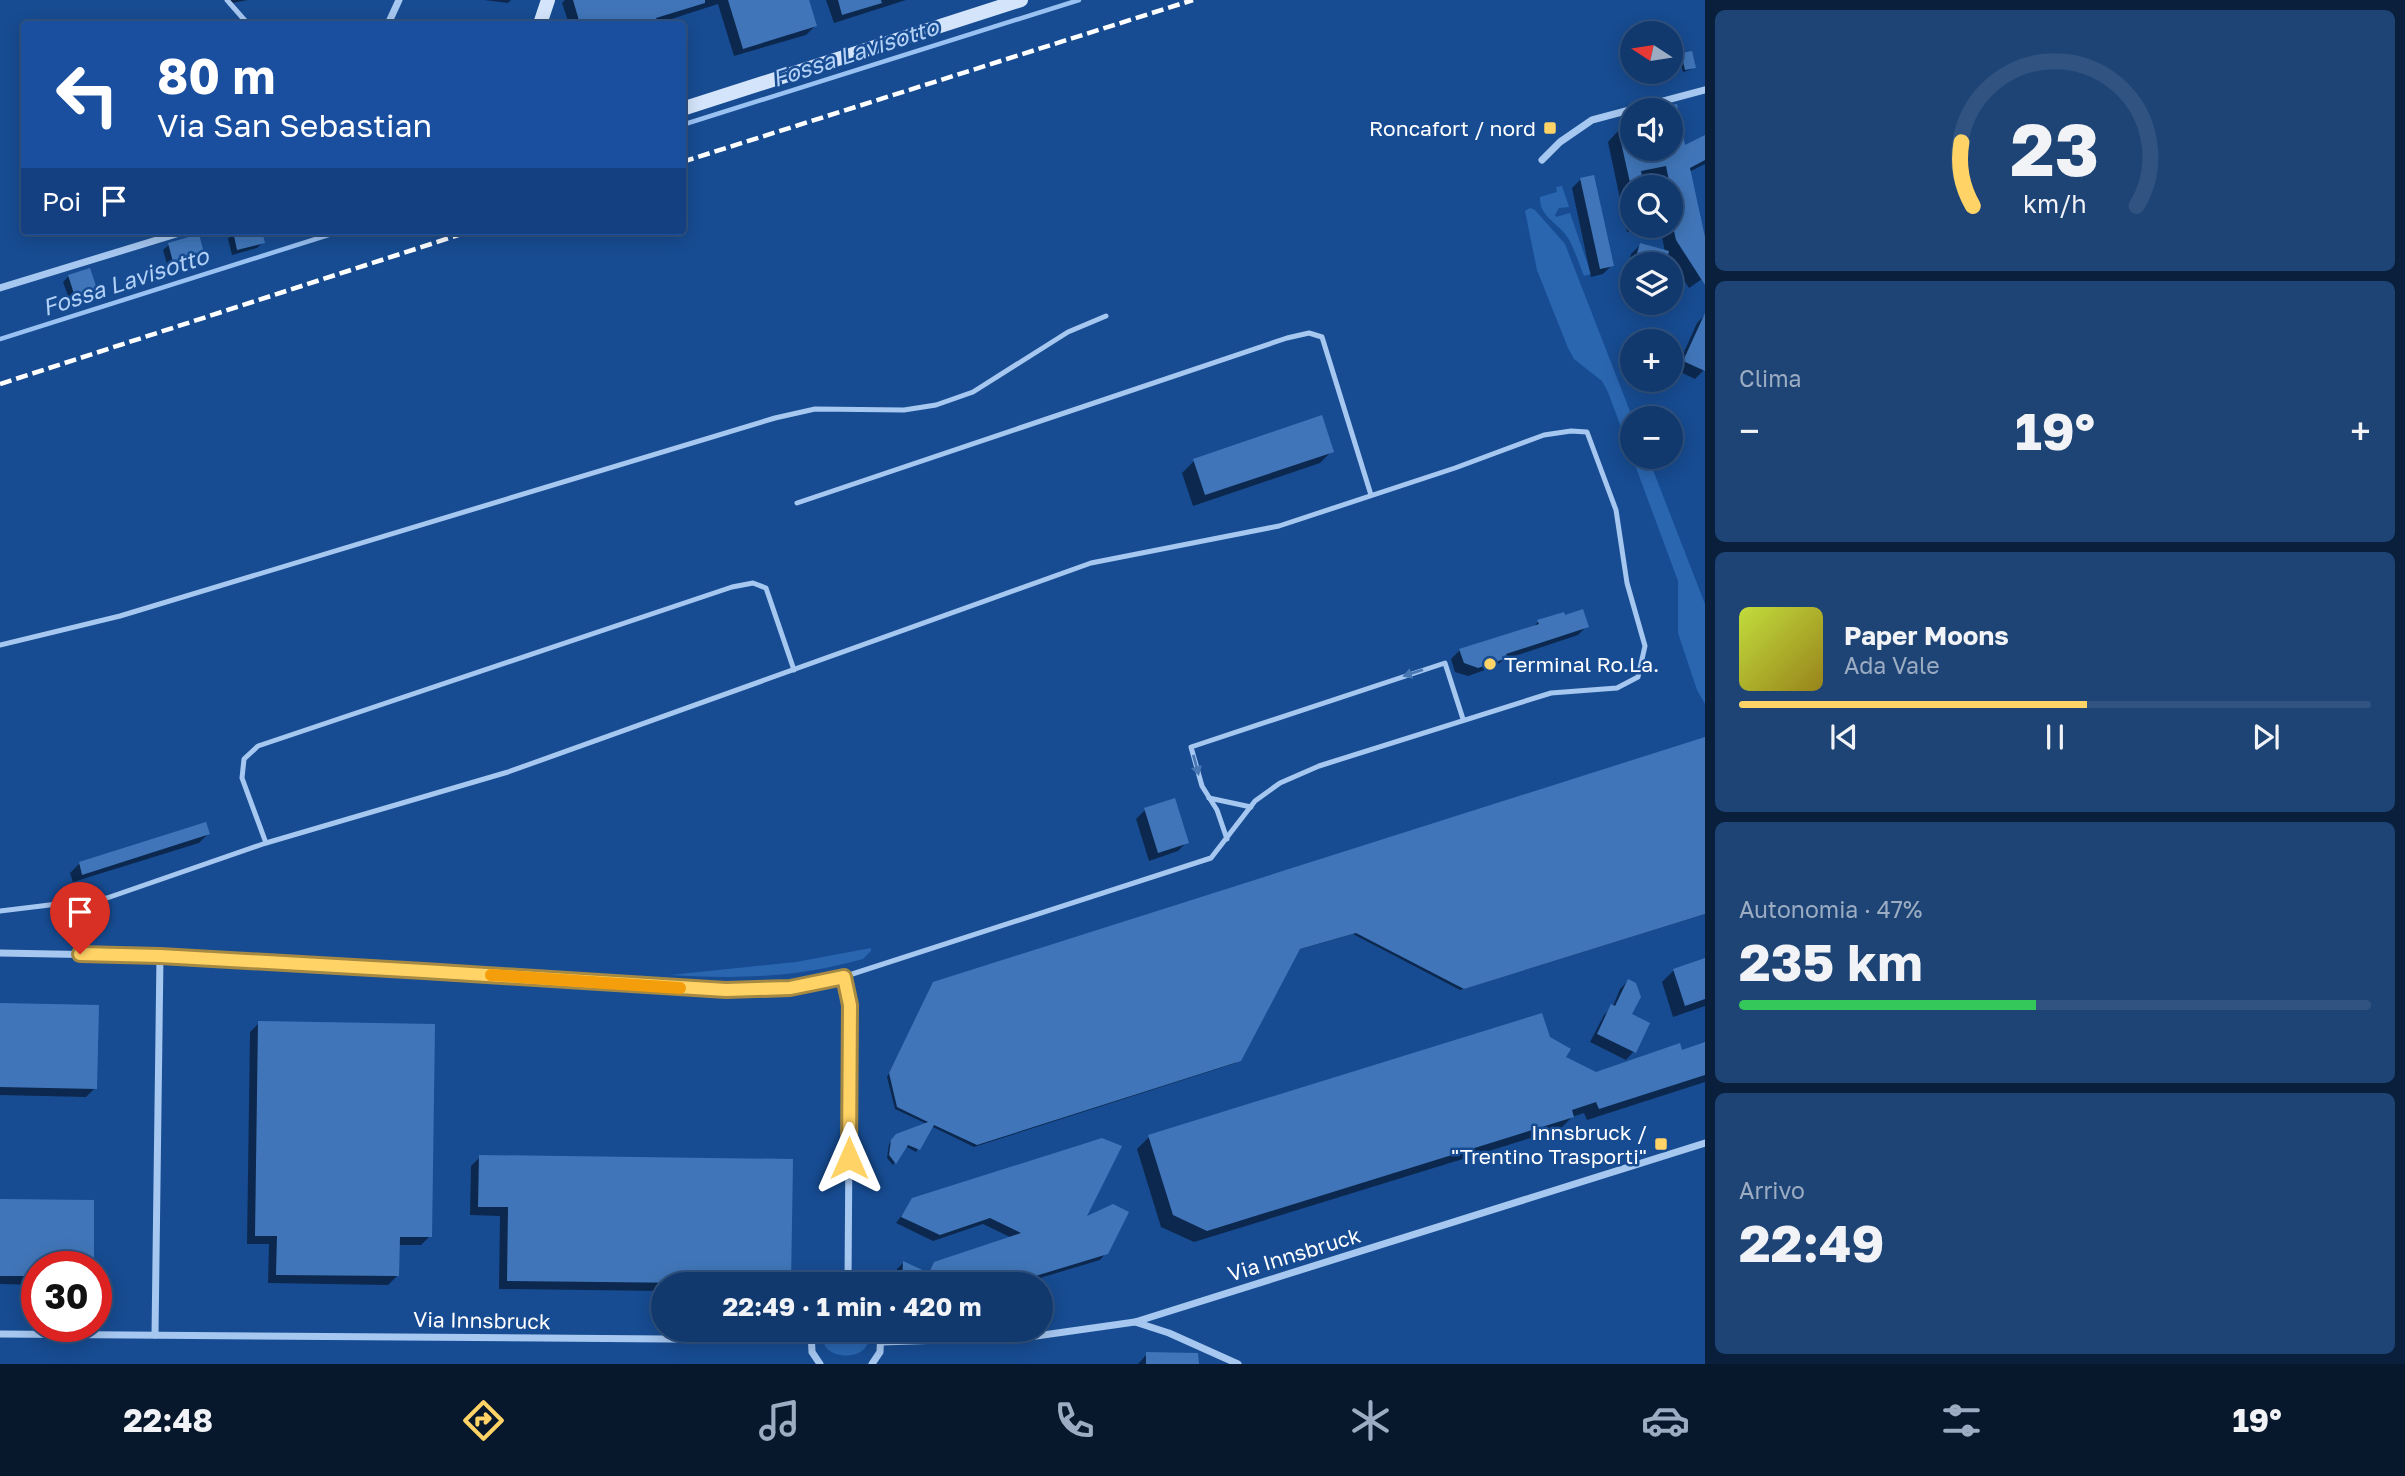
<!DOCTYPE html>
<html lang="it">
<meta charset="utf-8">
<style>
:root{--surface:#11396e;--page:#1e4476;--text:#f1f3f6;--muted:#9cacc2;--line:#305381;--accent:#ffd365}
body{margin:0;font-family:"Golos Text",sans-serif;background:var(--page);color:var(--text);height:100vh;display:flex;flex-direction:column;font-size:26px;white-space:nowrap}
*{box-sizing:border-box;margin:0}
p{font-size:23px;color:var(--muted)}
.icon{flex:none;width:38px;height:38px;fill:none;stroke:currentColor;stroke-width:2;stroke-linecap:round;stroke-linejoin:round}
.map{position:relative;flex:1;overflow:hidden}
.details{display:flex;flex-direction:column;gap:10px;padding:10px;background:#091f3c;width:700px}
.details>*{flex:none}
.hud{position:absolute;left:21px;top:21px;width:665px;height:214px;border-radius:7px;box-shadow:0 4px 18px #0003,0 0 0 2px var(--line);background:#1a4fa0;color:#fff;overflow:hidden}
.needle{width:46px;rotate:282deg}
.controls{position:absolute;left:1620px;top:21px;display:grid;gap:14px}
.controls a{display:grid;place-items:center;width:63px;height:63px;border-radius:50%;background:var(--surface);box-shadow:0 4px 18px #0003,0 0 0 2px var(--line);font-size:35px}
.speed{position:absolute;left:21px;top:1251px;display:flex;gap:14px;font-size:35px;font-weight:700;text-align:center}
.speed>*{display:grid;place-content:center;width:91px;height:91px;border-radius:50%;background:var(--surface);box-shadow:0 4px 18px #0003,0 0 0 2px var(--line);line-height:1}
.speed .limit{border:10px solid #d22;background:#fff;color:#111}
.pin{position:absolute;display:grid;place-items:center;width:60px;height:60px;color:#fff;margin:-72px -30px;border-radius:50% 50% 50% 0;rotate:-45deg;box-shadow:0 0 7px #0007}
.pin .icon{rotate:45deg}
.me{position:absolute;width:77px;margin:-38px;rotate:0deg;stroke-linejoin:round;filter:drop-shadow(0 0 5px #0008)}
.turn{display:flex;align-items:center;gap:24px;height:147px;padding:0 21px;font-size:32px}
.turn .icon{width:91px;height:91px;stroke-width:2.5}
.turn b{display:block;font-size:49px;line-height:60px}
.then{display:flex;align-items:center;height:66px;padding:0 21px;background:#0003;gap:14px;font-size:26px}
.big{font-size:52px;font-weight:700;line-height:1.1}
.details .tile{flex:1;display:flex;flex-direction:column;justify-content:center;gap:10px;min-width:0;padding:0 24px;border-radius:10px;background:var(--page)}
.details .dial{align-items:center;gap:0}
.dial svg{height:182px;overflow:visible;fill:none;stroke:var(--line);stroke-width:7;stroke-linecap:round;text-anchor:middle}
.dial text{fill:var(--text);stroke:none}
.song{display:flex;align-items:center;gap:21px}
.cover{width:84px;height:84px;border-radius:10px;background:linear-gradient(135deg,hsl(70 70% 55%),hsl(50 70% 35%))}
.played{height:7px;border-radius:4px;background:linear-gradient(90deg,var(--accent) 55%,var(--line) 55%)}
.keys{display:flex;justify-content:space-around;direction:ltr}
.heat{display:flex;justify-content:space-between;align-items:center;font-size:38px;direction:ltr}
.charge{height:10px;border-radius:5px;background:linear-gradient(90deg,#34c759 47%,var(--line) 0)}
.trip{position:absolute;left:651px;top:1272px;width:402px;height:70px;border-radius:35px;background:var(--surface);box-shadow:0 4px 18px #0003,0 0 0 2px var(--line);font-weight:700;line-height:70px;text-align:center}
.tab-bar{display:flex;height:112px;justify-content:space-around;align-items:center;background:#07172c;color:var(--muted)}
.tab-bar .icon{width:49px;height:49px}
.tab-bar .on{color:var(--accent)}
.tab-bar b{font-size:32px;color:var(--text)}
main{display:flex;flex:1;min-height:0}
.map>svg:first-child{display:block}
.green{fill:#2a66b0}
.shadow{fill:#0007}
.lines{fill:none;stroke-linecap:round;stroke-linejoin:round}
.stream{stroke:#99c2f3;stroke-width:4.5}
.building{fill:#4076b9}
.lane{stroke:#a6c7f0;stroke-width:5}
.street{stroke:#a6c7f0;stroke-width:7}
.secondary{stroke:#d4e5fb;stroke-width:14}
.rail{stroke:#fff;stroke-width:4.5;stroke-dasharray:12 5;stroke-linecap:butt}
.oneway{fill:#4977b3}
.route-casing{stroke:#a68942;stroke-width:18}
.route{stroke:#ffd365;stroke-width:12}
.slow{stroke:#f59e0b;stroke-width:12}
.poi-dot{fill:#ffd365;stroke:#174c92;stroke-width:2.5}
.labels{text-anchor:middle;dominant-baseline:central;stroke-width:5;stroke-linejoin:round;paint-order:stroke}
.poi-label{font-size:21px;fill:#fff;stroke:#174c92;text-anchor:end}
.street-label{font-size:21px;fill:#fff;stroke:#174c92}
.water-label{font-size:23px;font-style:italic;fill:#b2d1f7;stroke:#174c92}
</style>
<main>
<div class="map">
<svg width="1705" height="1364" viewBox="0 0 1705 1364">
<rect width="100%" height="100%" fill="#174c92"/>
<g class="green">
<path d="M1562 186 1569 207 1559 208 1555 215 1556 217 1570 213 1591 274 1584 276C1579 264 1575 250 1568 238 1559 223 1539 217 1540 197L1557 192 1556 187Z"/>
<polygon points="1530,208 1535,210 1565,244 1633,419 1633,457 1648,457 1705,604 1705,704 1697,690 1678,633 1678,581 1608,392 1602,381 1574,359 1568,348 1537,270 1525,211"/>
<path d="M871 948V951L863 959C795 978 740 979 670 975L796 962Z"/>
<path d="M825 1330H866C881 1364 811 1364 825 1330Z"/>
</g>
<g class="shadow">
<polygon points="225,0 248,0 227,4"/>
<polygon points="484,0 511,0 508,3"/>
<polygon points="565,0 807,0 815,26 806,35 734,56 718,4 656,24 569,24 562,3"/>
<polygon points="826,0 906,0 834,23"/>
<polygon points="1682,55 1694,67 1692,69 1683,72 1679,57"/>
<polygon points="1675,106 1684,148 1705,137 1705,164 1689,172 1705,277 1689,288 1667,254 1664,264 1633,264 1633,300 1620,296 1631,254 1640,245 1665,252 1660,226 1671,226 1671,187 1657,187 1655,176 1641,179 1642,187 1633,187 1633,226 1641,226 1638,230 1627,232 1608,142 1619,130 1633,128 1633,149 1671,149 1671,110 1659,110"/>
<polygon points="1581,179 1612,265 1603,274 1591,277 1572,188"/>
<polygon points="234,231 260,231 263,242 257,248 232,255 228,239"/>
<polygon points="169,245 202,253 197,258 168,267 163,250"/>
<polygon points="69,276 95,289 89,295 70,301 63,282"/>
<polygon points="1705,315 1704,370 1695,379 1676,370 1697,323"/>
<polygon points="1332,451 1320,463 1193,506 1182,473 1194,461"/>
<polygon points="1538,622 1587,626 1578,635 1503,660 1496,666 1468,676 1455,672 1451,659 1460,650 1532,628"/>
<polygon points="1705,745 1705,914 1460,990 1353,934 1297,950 1236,1063 974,1147 931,1126 916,1152 905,1146 893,1165 887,1158 889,1144 897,1135 927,1124 895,1109 887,1077 934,984"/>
<polygon points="1145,810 1187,842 1178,851 1149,861 1136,819"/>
<polygon points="208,834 199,843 73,882 70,873 79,864"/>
<polygon points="1705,965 1705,1006 1673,1017 1662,982 1674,970"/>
<polygon points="1628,981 1634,1051 1626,1060 1590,1042 1604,1015 1613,1006 1620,989"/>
<polygon points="0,1005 95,1088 86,1097 0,1095"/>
<polygon points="259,1023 430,1236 421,1245 398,1245 397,1276 388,1285 268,1283 269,1244 247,1244 250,1032"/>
<polygon points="1549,1039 1563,1058 1596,1074 1705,1044 1705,1082 1587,1120 1584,1113 1572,1117 1560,1129 1194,1242 1161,1227 1137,1149 1149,1137"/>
<polygon points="480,1157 790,1284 663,1284 663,1291 499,1289 500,1216 470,1215 471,1166"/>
<polygon points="913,1200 1083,1219 1106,1253 1100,1260 1020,1284 896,1284 897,1269 903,1263 927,1274 935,1264 1012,1238 983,1224 933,1241 896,1223"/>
<polygon points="0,1201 92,1267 37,1267 37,1285 0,1284"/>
<polygon points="1147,1354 1178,1364 1138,1364"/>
</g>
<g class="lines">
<g class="stream">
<polyline points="682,125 1079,0"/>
<polyline points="0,339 341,231"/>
</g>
</g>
<g class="building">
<polygon points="573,0 705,0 705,3 656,18 658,24 580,24"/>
<polygon points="728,0 809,0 817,26 743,49"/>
<polygon points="838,0 881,0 882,3 842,15"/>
<polygon points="1692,51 1696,68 1685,70 1681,53"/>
<polygon points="1677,104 1685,145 1705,135 1705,160 1690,168 1705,237 1705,285 1676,240 1671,218 1671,211 1675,210 1666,166 1641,171 1644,187 1631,187 1618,129 1631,126 1633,149 1671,149 1671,105"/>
<polygon points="1594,175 1614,266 1600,269 1580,178"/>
<polygon points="233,231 262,231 265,243 237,250"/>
<polygon points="199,234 204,253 173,262 168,243"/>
<polygon points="1640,243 1669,251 1666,264 1634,264"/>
<polygon points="90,268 97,289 75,297 68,275"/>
<polygon points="1705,313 1705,371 1683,361"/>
<polygon points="1322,415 1334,452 1205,495 1193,459"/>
<polygon points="1583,609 1589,627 1506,654 1507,658 1478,668 1464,663 1459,649 1539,624 1537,620 1564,612 1565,615"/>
<polygon points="1705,737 1705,914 1464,989 1356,933 1300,949 1241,1061 977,1145 934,1125 920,1150 908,1145 896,1164 889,1155 891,1140 896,1134 928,1122 897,1107 889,1073 933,982"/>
<polygon points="1175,798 1189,843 1158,853 1144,808"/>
<polygon points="206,822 210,834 82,875 79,862"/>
<polygon points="1705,958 1705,999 1685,1006 1673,969"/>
<polygon points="1628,979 1636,983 1641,997 1632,1014 1650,1023 1636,1053 1597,1034 1611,1004 1615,1006"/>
<polygon points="0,1003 99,1005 97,1089 0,1087"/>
<polygon points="1542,1013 1550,1037 1571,1049 1566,1057 1596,1072 1680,1043 1682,1050 1705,1042 1705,1075 1599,1109 1596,1102 1572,1110 1574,1117 1207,1231 1173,1215 1148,1135"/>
<polygon points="258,1021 435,1024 432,1237 400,1237 399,1276 276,1275 277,1236 255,1236"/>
<polygon points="1102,1138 1122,1146 1087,1216 1113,1204 1129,1212 1108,1254 1009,1284 902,1284 903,1261 929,1273 934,1262 1021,1233 990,1218 940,1235 901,1217 912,1198"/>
<polygon points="479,1155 793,1159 791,1284 507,1281 508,1207 478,1207"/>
<polygon points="0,1199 94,1200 94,1267 37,1267 37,1276 0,1276"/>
<polygon points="1146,1352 1198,1353 1199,1364 1146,1364"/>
</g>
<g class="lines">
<g class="lane">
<polyline points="227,0 248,24"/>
<polyline points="797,503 1287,338 1309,333 1322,337 1371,495"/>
<polyline points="0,645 120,616 775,418 815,409 904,410 936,405 973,392 1068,332 1106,316"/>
<polyline points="1209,798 1251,807"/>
<polyline points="1227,839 1217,810 1202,786 1191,747 1445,663 1463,719"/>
<polyline points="266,843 242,778 244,759 258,746 732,587 753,583 766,588 794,670"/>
<polyline points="0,911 107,898 266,843 508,772 1091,563 1279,526 1455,468 1544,435 1571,431 1587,432 1616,510 1627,583 1645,646 1638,677 1617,688 1551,693 1319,766 1280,783 1255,801 1211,858 843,977"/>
</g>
<g class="street">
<polyline points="388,24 399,0"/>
<polyline points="1542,160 1560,142 1592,120 1705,90"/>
<polyline points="0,288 186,231"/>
<polyline points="0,953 160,956 477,974 726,991 790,988 843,977 850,1005 848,1284"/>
<polyline points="1135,1322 1169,1333 1238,1364"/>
<polyline points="811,1330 812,1352 820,1364"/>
<polyline points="0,1334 810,1340"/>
<polyline points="155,1335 160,956"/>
<polyline points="882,1342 1029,1337 1135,1322 1705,1143"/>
<polyline points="872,1364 880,1352 881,1330"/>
</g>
<g class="secondary">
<polyline points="540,24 548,0"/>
<polyline points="682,109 1021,0"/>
</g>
<g class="rail">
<polyline points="682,162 1193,0"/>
<polyline points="0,384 471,231"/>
</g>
</g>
<defs><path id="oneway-solid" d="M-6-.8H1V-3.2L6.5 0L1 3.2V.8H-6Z" transform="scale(1.75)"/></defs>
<g class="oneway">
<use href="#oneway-solid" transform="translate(1413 673) rotate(162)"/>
<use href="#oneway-solid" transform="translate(1196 765) rotate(75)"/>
</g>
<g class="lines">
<g class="route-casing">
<polyline id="route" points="80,954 160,956 424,971 726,990 790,988 844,977 850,1005 849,1158"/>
</g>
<use href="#route" class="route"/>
<polyline class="slow" points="491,975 680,988"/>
</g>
<g class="poi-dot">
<rect x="1543" y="121" width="14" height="14" rx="3.5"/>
<circle cx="1490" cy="664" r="7"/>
<rect x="1654" y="1137" width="14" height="14" rx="3.5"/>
</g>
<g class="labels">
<g class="poi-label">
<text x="1536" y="128">Roncafort / nord</text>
<text x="1504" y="664" text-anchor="start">Terminal Ro.La.</text>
<text x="1647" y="1132">Innsbruck /<tspan x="1647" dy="24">"Trentino Trasporti"</tspan></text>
</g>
<g class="street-label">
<text transform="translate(1294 1254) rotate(-17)">Via Innsbruck</text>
<text transform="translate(482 1320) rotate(1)">Via Innsbruck</text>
</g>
<g class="water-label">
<text transform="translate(855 52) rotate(-18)">Fossa Lavisotto</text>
<text transform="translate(125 281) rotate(-18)">Fossa Lavisotto</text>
</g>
</g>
</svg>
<div class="controls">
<a><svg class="needle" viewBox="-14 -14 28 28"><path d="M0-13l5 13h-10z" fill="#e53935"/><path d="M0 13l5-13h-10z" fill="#9cacc2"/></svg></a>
<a><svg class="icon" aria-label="sound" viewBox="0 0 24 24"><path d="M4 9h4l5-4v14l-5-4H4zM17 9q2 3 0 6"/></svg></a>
<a><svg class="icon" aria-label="search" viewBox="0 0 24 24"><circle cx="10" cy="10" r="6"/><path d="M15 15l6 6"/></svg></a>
<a><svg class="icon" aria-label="layers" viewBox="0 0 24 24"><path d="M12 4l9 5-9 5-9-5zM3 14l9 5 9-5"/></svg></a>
<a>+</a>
<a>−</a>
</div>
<div class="speed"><div class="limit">30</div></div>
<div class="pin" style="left:80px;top:954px;background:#d93025"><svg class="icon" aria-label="arrive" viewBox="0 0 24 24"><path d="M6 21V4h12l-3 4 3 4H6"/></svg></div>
<svg class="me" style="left:849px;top:1158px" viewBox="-20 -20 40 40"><path d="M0-17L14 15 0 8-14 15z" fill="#ffd365" stroke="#fff" stroke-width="4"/></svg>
<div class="trip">22:49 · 1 min · 420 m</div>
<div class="hud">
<div class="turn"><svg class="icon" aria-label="left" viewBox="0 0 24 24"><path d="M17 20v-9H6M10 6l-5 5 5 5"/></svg><div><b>80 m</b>Via San Sebastian</div></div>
<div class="then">Poi<svg class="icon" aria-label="arrive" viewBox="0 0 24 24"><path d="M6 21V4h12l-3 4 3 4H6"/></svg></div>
</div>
</div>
<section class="details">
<div class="tile dial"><svg viewBox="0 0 100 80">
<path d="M14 69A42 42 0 1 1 86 69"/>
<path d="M14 69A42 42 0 0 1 9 41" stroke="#ffd365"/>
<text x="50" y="56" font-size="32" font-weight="700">23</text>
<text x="50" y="72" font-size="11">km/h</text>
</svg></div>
<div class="tile"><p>Clima</p>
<div class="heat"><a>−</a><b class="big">19°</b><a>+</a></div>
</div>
<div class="tile">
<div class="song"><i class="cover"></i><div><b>Paper Moons</b><p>Ada Vale</p></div></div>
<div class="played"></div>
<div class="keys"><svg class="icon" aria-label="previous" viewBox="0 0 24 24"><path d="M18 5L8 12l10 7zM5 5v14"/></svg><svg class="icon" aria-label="pause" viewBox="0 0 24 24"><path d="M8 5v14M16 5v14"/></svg><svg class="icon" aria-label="next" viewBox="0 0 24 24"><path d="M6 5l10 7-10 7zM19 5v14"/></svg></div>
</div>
<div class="tile"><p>Autonomia · 47%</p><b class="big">235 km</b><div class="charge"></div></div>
<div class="tile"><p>Arrivo</p><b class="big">22:49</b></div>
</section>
</main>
<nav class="tab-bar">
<b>22:48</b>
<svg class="icon on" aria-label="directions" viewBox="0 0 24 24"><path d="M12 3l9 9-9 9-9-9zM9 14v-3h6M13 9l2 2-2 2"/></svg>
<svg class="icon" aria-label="music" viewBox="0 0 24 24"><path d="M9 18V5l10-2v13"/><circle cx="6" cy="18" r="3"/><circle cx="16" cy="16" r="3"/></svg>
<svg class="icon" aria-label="phone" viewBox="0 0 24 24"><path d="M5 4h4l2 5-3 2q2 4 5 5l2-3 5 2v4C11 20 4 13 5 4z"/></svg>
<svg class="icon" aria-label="climate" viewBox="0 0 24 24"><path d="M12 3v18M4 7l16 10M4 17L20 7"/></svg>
<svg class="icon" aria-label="car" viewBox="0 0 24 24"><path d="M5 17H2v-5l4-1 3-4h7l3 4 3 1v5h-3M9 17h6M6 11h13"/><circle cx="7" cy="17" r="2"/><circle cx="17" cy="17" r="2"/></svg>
<svg class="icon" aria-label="filters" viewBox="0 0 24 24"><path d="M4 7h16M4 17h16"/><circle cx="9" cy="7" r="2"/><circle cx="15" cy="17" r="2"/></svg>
<b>19°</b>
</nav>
